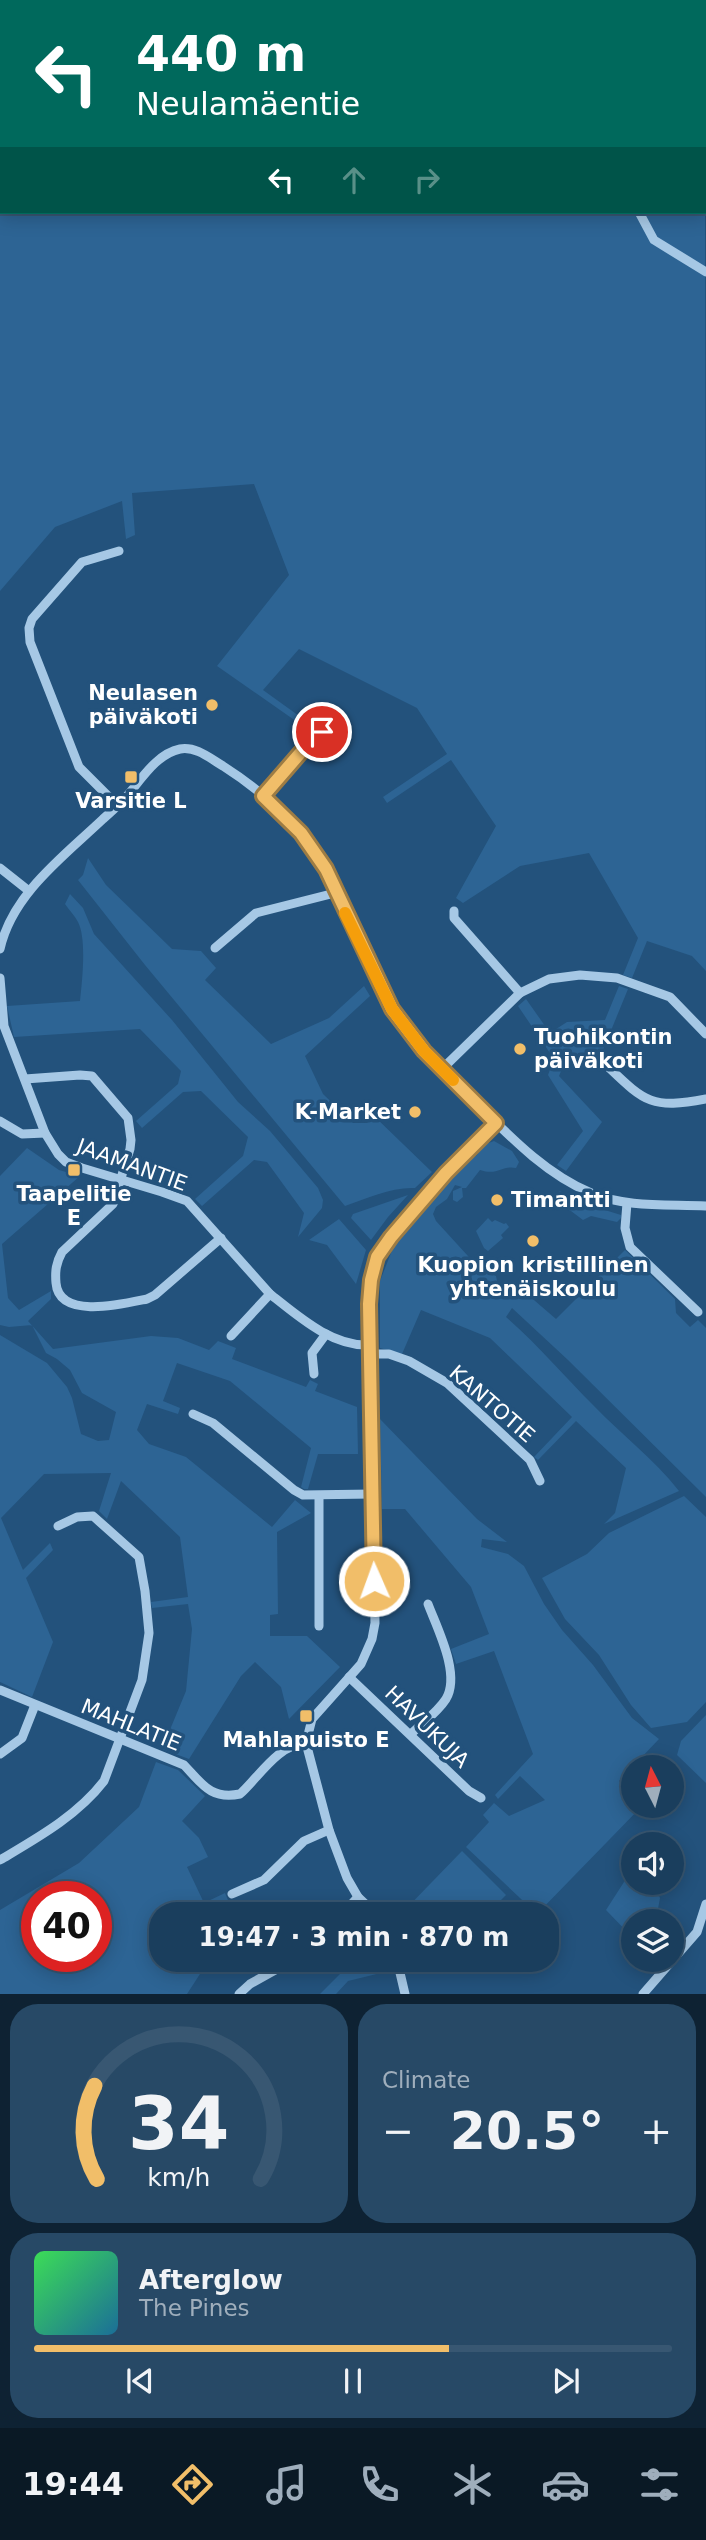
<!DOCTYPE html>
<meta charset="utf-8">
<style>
:root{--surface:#1a3e5d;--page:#274966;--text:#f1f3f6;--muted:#9faebc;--line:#385772;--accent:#f1be69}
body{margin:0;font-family:"DejaVu Sans",sans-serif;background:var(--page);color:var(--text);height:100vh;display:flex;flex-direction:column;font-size:26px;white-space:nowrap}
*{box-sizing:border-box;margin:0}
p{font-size:23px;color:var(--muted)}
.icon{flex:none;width:38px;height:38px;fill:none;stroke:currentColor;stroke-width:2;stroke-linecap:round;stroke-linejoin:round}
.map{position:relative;height:1994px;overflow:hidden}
.sheet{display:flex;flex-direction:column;gap:10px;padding:10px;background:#0e2233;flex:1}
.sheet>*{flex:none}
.hud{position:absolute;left:0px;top:0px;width:707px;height:214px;box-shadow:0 4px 18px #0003,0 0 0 2px var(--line);background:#00695c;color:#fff;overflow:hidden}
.needle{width:46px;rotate:354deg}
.tools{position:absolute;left:621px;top:1755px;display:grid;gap:14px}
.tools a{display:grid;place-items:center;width:63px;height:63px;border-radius:50%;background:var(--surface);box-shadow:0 4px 18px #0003,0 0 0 2px var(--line);font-size:35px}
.speed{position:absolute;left:21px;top:1881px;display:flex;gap:14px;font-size:35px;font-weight:700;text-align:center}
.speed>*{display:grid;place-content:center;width:91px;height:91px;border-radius:50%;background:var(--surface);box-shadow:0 4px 18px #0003,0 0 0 2px var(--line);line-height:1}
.speed .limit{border:10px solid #d22;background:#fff;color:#111}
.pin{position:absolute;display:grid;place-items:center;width:60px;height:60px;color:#fff;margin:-30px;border:4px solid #fff;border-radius:50%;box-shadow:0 2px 7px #0007}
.me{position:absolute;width:77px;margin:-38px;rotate:358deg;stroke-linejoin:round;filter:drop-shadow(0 0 5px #0008)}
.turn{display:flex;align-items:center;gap:24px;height:147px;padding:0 21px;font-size:32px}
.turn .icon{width:91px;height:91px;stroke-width:2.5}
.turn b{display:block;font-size:49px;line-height:60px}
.lanes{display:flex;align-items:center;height:66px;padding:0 21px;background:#0003;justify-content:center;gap:35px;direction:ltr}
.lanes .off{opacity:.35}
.big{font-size:52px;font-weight:700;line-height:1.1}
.sheet .card{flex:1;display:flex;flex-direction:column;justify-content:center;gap:10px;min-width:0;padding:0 24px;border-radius:28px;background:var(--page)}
.sheet .dial{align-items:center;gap:0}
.dial svg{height:182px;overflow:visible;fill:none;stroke:var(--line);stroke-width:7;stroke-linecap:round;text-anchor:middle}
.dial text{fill:var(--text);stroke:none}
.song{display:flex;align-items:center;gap:21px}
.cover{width:84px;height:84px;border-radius:10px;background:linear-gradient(135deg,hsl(130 70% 55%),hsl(200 70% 35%))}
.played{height:7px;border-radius:4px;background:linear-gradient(90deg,var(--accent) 65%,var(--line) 65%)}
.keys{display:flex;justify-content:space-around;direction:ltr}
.heat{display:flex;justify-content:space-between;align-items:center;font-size:38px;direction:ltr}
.sheet .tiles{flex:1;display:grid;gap:10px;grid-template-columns:1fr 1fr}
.card:last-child{grid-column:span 2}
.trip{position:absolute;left:149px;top:1902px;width:410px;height:70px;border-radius:28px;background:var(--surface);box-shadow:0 4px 18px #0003,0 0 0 2px var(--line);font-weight:700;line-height:70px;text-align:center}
.dock{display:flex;height:112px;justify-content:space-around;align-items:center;background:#0a1925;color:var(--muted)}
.dock .icon{width:49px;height:49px}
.dock .on{color:var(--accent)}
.dock b{font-size:32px;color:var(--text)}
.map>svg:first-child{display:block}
.green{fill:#2d6494;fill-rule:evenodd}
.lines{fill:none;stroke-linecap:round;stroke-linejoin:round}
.minor{stroke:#a6c8e5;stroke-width:9}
.route-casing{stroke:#9d7c44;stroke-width:18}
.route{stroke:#f1be69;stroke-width:12}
.slow{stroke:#f59e0b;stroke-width:12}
.poi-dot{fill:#f1be69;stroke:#23527c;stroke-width:2.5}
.labels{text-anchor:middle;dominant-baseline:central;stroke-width:7;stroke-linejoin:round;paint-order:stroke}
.poi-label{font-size:21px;font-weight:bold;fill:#fff;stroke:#23527c}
.street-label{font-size:21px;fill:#fff;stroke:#23527c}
</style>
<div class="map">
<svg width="706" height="1994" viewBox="0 0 706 1994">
<rect width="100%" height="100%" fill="#23527c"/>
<g class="green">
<polygon points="0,0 365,2 2,2 2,212 705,212 705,197 706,971 692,956 647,941 632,978 623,975 638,938 589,853 520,866 463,903 456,898 496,826 451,760 387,803 383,797 447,754 417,708 299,649 263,690 313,726 310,731 217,666 289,575 254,484 132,493 135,535 126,539 122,501 55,527 0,591"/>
<path d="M88 858 106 885 172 949 201 951 216 968 205 980 271 1044 329 1018 364 986 370 996 305 1056 323 1094 353 1123H367L374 1116 432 1172 415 1188C391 1187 368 1198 345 1206L145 965 78 880 83 875Z"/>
<path d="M70 894 83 908 94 934 172 1020 238 1102 270 1131 318 1188 323 1200 322 1208 298 1237 304 1213 267 1162 254 1160 202 1206 195 1199 243 1156 248 1137 201 1091 183 1092 142 1128 136 1121 178 1084 181 1071 140 1029 14 1037 7 1006 80 1001C82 982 87 939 78 922 75 916 69 910 65 904Z"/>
<polygon points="619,986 628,989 603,1050 567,1057 559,1076 602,1122 566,1171 557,1165 583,1131 548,1075 554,1059 518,1006 526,999 550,1033 567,1022 605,1020"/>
<path d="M494 1141 512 1151 519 1162 516 1168C502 1165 498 1176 480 1170L466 1188H462L463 1197 457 1202 453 1200V1191L462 1187 455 1185 447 1199 436 1207 433 1214 436 1221 478 1267 496 1276 498 1286 494 1288 508 1299 510 1289 520 1288 556 1319 625 1250 675 1299 676 1313 690 1327 698 1320 706 1328V1497L568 1360 512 1308 506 1317C538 1345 564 1376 594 1406 622 1435 654 1459 679 1491L604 1524 615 1513 626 1468 576 1421 538 1460 534 1457 572 1417 490 1338 421 1310 402 1354 380 1348V1281L398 1235 464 1163 477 1155 483 1145Z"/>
<polygon points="27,1148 59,1170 80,1176 2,1244 8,1298 19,1310 51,1291 51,1299 28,1321 53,1349 151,1336 178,1338 209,1350 218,1341 236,1348 232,1359 306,1387 310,1380 318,1384 315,1391 357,1407 358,1454 318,1454 308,1489 304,1489 301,1487 311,1448 230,1381 177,1363 163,1401 180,1408 178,1414 147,1404 137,1430 149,1444 186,1457 272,1527 295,1500 311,1513 277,1532 278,1614 270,1615 270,1636 307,1636 340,1667 289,1719 281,1687 255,1662 241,1676 189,1759 162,1749 186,1691 192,1629 188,1604 152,1608 151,1602 188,1597 180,1537 121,1481 107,1519 99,1511 111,1473 44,1474 1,1518 23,1570 50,1543 53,1550 26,1578 53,1642 32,1697 0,1682 0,1335 47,1363 67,1387 72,1398 81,1434 98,1441 109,1440 116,1412 82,1393 70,1370 57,1359 46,1353 32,1325 9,1327 0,1325 0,1176"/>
<polygon points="560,1191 582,1203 621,1215 621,1218 617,1222 591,1216 583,1220 571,1211 560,1206 560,1198 556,1195"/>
<polygon points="408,1195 388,1217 371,1240 351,1218 353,1214"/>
<polygon points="488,1218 492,1222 495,1220 504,1224 506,1223 509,1227 501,1235 503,1238 488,1251 484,1248 476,1231"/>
<polygon points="339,1219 366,1250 356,1284 327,1245 309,1240"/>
<polygon points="380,1419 477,1519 507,1542 482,1539 481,1547 508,1554 524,1566 544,1604 562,1630 593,1665 632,1718 659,1739 619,1781 633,1796 634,1806 642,1806 537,1914 466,1847 489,1822 483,1815 494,1803 509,1816 545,1800 520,1776 498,1799 495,1795 533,1754 494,1651 456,1664 451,1649 489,1634 471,1587 405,1509 382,1509"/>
<polygon points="684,1496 706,1517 706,1702 687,1722 651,1728 631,1705 599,1655 565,1619 542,1578 587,1554 609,1533"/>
<polygon points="706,1715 706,1783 677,1755 681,1741"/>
<path d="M156 1762 178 1770 205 1796 182 1821 199 1838 208 1857 187 1867 204 1903 225 1893 230 1905 217 1911 218 1914H161V1960H209L187 1994H0V1910L79 1863 139 1807ZM37 1897H96V1956H37Z"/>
<polygon points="462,1851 506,1895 487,1914 401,1914"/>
<polygon points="633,1868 634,1883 652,1883 660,1898 657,1914 652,1921 634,1922 633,1938 606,1910"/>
<polygon points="354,1960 386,1960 389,1971 348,1981 336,1994 320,1994"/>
</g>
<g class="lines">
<g class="minor">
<polyline points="395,0 399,2"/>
<polyline points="639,212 654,240 706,272"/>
<polyline points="263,796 315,736 322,732"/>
<polyline points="118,806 79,767 30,642 29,628 32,619 82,562 119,551"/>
<polyline points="0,868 29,891"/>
<polyline points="454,911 454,918 520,993"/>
<polyline points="215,948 256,913 335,893"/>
<path d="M0 949C12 894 64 856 103 819 111 812 119 805 126 797 141 780 156 754 180 749 196 746 211 759 223 766 256 787 290 816 313 847 324 863 330 882 338 899 359 943 378 991 407 1030 423 1053 445 1072 465 1092 503 1129 541 1172 591 1193 627 1208 668 1204 706 1206"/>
<path d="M0 978 4 1026 45 1133 58 1154 66 1162 82 1168 162 1192 187 1201 270 1294C298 1316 332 1347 370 1345"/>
<path d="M604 1063C644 1101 650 1110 706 1099"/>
<polyline points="442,1069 520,993 549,979 580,975 617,978 670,997 706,1034"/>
<path d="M25 1079 80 1075 92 1076 128 1118 131 1140 130 1149 113 1204 62 1252C56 1263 55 1271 56 1283 59 1320 123 1304 147 1299L155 1295 221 1238"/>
<polyline points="0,1121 22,1134 45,1133"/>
<polyline points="627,1203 625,1228 630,1247 698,1312"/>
<polyline points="231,1336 270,1294"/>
<polyline points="370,1354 389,1354 409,1361 447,1383 530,1460 540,1481"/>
<polyline points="314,1374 312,1353 326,1334"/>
<polyline points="193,1414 213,1423 294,1490 303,1495 372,1494"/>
<polyline points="319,1496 319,1626"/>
<polyline points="349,1677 469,1791 481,1798"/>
<path d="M0 1690 184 1765C202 1784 211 1800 240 1794 259 1777 278 1744 306 1743"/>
<path d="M411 1734C422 1723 437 1713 446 1699 461 1674 437 1628 428 1604"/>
<polyline points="0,1754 22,1738 35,1705"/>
<path d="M0 1860C37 1838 77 1816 104 1781L142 1680 149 1633 145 1591 139 1557 93 1516 77 1517 58 1526"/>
<polyline points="232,1894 264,1880 304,1841 329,1830"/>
<polyline points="342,1914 358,1897"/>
<polyline points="376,1914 358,1897 347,1878 329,1830 306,1743 312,1719 361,1664 372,1639 375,1623 369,1304 371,1280 377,1257 391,1236 446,1173 496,1123"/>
<polyline points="397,1960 405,1994"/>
<polyline points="239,1994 250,1984 293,1960"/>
<polyline points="643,1994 697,1932 706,1904"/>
</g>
</g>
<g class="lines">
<g class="route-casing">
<polyline id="route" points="322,732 315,736 263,796 301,833 326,869 392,1009 424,1051 496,1123 446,1173 391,1237 377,1257 371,1280 369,1304 374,1581"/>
</g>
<use href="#route" class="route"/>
<polyline class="slow" points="345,913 392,1009 424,1051 453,1080"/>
</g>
<g class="poi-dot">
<circle cx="212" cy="705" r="7"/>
<rect x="124" y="770" width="14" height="14" rx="3.5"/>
<circle cx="520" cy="1049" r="7"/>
<circle cx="415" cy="1112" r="7"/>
<rect x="67" y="1163" width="14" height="14" rx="3.5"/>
<circle cx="497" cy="1200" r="7"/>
<circle cx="533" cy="1241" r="7"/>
<rect x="299" y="1709" width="14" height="14" rx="3.5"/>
</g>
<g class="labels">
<g class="poi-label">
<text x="198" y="693" text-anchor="end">Neulasen<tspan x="198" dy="24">päiväkoti</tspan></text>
<text x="131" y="801">Varsitie L</text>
<text x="534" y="1037" text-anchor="start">Tuohikontin<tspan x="534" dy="24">päiväkoti</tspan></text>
<text x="401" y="1112" text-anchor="end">K-Market</text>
<text x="74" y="1194">Taapelitie<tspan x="74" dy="24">E</tspan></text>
<text x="511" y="1200" text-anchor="start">Timantti</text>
<text x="533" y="1265">Kuopion kristillinen<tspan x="533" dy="24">yhtenäiskoulu</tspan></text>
<text x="306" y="1740">Mahlapuisto E</text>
</g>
<g class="street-label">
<text transform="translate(132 1165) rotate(20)">JAAMANTIE</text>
<text transform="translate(492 1404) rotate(41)">KANTOTIE</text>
<text transform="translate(131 1725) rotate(22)">MAHLATIE</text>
<text transform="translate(427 1727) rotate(44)">HAVUKUJA</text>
</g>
</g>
</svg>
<div class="tools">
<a><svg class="needle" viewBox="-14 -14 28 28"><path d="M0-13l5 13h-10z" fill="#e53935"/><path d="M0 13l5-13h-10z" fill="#9faebc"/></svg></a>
<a><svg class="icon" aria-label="sound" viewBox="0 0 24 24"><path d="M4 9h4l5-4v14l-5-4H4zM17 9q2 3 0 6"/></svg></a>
<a><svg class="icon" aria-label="layers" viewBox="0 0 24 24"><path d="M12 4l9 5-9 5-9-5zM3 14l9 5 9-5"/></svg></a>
</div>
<div class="speed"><div class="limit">40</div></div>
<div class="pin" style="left:322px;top:732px;background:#d93025"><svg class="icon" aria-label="arrive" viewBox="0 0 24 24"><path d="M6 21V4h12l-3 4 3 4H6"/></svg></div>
<svg class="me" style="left:374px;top:1581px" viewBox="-20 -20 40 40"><circle r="17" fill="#f1be69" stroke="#fff" stroke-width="3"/><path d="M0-11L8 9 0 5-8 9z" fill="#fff"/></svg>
<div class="trip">19:47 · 3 min · 870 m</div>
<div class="hud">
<div class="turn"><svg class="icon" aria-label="left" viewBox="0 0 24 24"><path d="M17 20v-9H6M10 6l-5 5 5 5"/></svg><div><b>440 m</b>Neulamäentie</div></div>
<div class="lanes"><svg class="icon" aria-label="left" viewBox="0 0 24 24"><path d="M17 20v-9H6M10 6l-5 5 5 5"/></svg><svg class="icon off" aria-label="ahead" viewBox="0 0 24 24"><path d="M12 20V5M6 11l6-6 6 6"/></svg><svg class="icon off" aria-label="right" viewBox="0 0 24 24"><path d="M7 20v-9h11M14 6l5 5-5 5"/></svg></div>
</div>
</div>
<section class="sheet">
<div class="tiles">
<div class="card dial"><svg viewBox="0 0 100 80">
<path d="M14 69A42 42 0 1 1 86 69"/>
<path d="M14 69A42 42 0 0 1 13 28" stroke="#f1be69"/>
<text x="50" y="56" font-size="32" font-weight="700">34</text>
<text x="50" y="72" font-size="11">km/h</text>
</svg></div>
<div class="card"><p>Climate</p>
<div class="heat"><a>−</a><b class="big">20.5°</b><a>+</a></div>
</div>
<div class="card">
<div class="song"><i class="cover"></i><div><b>Afterglow</b><p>The Pines</p></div></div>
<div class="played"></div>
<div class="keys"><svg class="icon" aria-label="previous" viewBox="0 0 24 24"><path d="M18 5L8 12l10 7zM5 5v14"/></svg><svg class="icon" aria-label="pause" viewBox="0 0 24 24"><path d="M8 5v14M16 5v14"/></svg><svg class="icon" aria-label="next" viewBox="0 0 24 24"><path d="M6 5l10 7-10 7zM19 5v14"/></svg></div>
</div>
</div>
</section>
<nav class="dock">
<b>19:44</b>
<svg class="icon on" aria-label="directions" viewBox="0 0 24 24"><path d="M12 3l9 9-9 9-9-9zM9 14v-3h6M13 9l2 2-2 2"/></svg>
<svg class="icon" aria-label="music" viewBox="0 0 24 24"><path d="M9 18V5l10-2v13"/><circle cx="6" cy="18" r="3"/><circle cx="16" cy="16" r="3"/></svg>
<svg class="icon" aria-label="phone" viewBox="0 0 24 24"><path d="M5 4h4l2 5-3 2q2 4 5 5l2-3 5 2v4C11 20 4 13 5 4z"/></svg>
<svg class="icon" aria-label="climate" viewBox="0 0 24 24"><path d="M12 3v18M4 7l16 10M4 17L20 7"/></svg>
<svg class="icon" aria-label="car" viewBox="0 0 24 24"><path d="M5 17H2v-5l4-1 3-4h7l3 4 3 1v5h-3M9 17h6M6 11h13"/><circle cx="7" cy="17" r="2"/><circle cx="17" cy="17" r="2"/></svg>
<svg class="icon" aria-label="filters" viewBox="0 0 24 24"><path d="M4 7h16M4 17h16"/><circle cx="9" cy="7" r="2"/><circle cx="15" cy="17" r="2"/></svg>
</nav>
